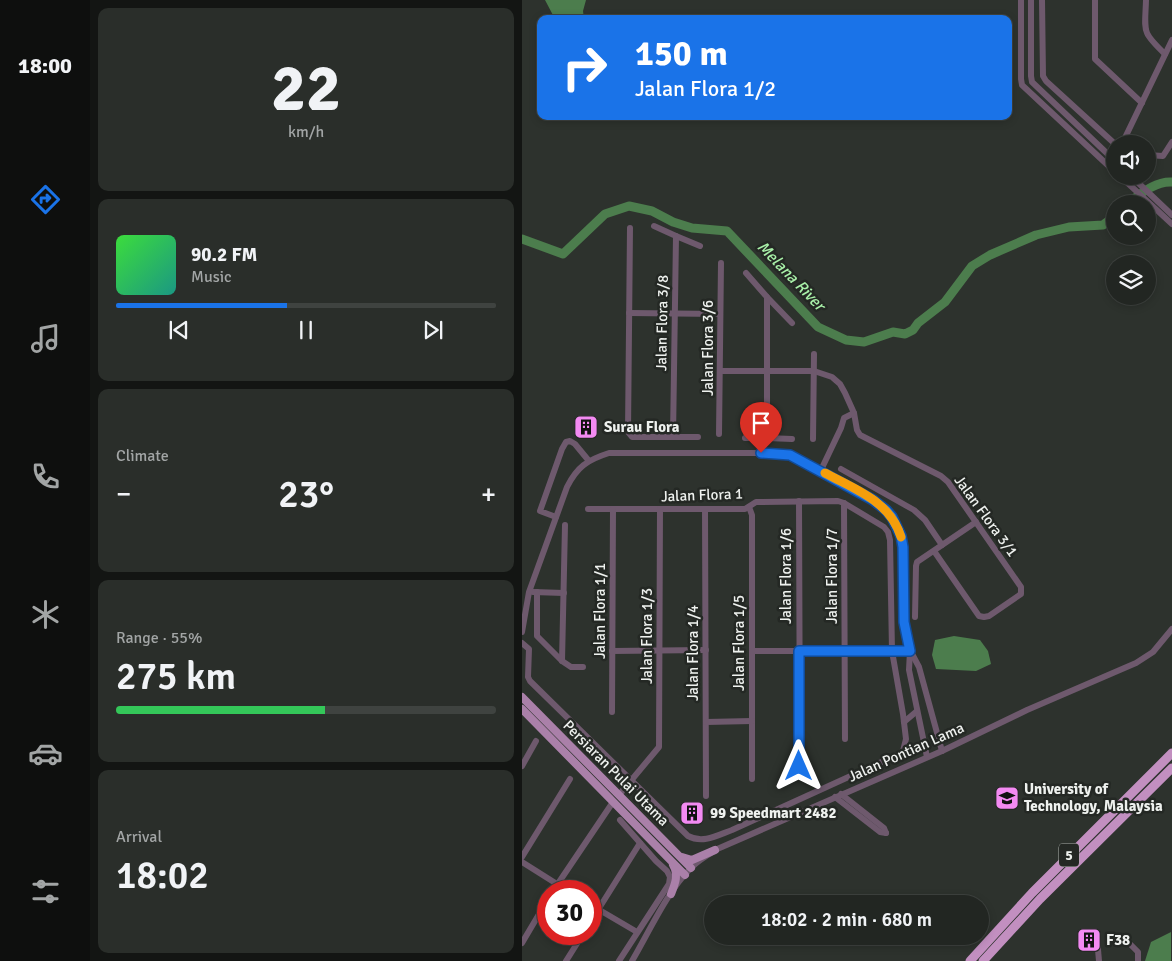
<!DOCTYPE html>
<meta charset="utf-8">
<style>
:root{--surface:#222622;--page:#2a2e2a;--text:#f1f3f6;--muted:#a2a5a5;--line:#3f4340;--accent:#1a73e8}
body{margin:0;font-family:Signika,sans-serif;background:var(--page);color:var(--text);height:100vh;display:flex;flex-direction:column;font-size:19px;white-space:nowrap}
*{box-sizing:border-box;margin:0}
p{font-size:16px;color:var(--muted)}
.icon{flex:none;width:28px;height:28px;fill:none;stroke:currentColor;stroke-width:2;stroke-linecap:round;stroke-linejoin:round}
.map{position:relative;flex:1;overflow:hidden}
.details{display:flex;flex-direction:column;gap:8px;padding:8px;background:#131513;width:432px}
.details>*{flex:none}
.guide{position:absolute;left:15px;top:15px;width:475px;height:105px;border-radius:10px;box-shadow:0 2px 8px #0003,0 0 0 1px var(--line);background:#1a73e8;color:#fff;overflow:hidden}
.fabs{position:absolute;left:584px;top:135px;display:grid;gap:10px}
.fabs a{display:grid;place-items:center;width:50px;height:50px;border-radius:50%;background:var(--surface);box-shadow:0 2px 8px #0003,0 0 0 1px var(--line);font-size:25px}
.speed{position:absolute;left:15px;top:880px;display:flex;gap:10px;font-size:25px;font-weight:700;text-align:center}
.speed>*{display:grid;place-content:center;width:65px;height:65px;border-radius:50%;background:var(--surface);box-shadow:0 2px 8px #0003,0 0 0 1px var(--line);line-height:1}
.speed .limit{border:8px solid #d22;background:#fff;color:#111}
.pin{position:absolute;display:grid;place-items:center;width:42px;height:42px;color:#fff;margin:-51px -21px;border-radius:50% 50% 50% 0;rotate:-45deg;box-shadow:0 0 5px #0007}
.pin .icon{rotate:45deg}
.me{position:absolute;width:55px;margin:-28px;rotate:0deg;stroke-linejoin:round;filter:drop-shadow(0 0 4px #0008)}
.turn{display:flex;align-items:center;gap:18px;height:105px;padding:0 15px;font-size:22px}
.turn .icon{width:65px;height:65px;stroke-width:2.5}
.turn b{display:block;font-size:35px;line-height:42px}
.big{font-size:38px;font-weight:600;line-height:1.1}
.details .card{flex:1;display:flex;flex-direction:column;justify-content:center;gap:8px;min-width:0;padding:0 18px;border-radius:10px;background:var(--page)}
.details .dial{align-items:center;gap:0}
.dial b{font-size:65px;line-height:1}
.song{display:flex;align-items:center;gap:15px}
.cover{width:60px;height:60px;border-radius:8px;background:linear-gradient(135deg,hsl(120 70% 55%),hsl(170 70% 35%))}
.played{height:5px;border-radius:2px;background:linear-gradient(90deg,var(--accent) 45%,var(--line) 45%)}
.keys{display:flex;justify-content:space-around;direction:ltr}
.heat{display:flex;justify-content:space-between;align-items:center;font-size:28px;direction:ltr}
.charge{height:8px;border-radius:4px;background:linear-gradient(90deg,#34c759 55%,var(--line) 0)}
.trip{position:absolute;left:182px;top:895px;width:285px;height:50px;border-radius:25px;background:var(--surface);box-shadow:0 2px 8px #0003,0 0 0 1px var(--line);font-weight:600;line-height:50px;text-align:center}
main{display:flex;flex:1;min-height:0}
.menu{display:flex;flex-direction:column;width:90px;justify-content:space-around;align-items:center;background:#0e0f0e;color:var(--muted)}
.menu .icon{width:35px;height:35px}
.menu .active{color:var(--accent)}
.menu b{font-size:22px;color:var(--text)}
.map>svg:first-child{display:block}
.water{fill:#4c7d4d}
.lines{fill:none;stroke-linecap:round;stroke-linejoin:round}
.river{stroke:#4c7d4d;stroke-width:9}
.minor{stroke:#6e596d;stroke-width:6}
.major{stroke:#aa80a9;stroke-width:8}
.highway{stroke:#c28fc0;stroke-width:9}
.route-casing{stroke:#114b97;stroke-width:12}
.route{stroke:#1a73e8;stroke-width:9}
.slow{stroke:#f59e0b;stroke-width:9}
.labels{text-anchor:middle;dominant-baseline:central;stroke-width:5;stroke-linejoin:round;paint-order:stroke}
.shield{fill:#242824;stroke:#b1b5b1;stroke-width:1}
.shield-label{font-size:14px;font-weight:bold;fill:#eef1ee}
.street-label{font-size:15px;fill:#eef1ee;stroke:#242824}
.poi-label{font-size:15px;font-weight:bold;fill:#eef1ee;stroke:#242824;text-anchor:start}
.water-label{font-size:16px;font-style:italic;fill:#a9f1a9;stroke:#242824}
</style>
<main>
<nav class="menu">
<b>18:00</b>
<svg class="icon active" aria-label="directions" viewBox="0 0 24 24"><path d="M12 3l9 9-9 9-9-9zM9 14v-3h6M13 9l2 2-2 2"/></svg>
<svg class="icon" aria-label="music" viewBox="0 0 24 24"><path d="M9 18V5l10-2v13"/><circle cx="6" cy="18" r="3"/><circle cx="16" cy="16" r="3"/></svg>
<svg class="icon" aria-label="phone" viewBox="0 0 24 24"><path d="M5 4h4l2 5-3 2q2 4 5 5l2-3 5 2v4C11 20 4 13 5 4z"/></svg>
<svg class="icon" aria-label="climate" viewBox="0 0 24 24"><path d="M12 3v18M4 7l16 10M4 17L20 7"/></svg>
<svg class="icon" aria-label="car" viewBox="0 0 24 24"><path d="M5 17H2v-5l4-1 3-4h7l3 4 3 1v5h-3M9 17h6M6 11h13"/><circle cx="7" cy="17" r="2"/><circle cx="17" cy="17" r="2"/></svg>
<svg class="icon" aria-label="filters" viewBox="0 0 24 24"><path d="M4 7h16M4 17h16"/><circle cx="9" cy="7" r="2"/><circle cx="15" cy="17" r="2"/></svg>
</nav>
<section class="details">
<div class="card dial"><b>22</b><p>km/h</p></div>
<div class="card">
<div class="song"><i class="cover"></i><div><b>90.2 FM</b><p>Music</p></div></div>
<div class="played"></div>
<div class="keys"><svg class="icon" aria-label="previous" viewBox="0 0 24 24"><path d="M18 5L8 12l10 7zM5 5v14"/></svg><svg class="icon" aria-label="pause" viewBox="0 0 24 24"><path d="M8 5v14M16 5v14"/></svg><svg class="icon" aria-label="next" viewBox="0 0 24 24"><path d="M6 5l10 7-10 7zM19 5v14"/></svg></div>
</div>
<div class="card"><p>Climate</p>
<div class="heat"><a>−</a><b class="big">23°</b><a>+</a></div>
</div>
<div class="card"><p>Range · 55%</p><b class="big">275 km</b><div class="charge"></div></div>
<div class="card"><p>Arrival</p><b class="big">18:02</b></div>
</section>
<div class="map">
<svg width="650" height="961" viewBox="0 0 650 961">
<rect width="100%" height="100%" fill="#2d322d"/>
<g class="water">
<polygon points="23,0 64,0 61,11 62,19 33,19"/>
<polygon points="432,636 458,640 466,651 469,664 454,671 414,669 410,655 413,640"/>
<polygon points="649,932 649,961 623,961 629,942"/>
</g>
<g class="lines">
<g class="river">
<path d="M606 204C617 194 634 181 650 182"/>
<polyline points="0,239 41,254 83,214 107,206 130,211 151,222 170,228 205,231 296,327 324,340 342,342 371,332 383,334 391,330 396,323 423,302 450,266 468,255 514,235 547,227 581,225 592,217"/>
</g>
<g class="minor">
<polyline points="499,0 499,79 500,85 592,171"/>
<polyline points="509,0 509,76 510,82 592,160"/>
<polyline points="520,0 521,76 524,81 593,144"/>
<polyline points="573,0 573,59 620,103"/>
<path d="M624 0C623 32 619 31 643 54"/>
<polyline points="600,144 650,40"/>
<polyline points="625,155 641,156 650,142"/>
<polyline points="598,176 650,224"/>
<polyline points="609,176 650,215"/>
<polyline points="132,226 154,236"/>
<polyline points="108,228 106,432 110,437 176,437"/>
<polyline points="245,297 270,323"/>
<polyline points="107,313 198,314"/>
<polyline points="199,371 292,371 310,377 318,384 323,393 332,413 335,430 338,435 419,476 426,482 499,587 499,594 467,616 462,617 457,616 412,551"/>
<polyline points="197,434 199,263"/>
<polyline points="151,437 154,236 178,246"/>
<polyline points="223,438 245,438 245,297 224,273"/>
<polyline points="245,438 270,439"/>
<polyline points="291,439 292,354"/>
<polyline points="319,469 392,510 403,520 420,545"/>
<polyline points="299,470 319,428 322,418 332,413"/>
<polyline points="277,501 278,771"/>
<polyline points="322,503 323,739"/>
<polyline points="227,507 230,515 230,779"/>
<polyline points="183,509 184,796"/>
<polyline points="34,517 18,511 40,449 44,442 48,441 53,444 67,461"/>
<polyline points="11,592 42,593"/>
<polyline points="15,592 15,636 40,661 49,667 61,667"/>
<polyline points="393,617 394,566 395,562 454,522"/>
<path d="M0 632 7 592 45 487C55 467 65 460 87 453H256L268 455 351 500 364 509 376 528 381 547 382 622 388 651 387 670 405 757"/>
<path d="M0 643 7 649 6 677 8 681 166 836C181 844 196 835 210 830L377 754 381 751 384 739 381 714 370 651 368 540 366 532 362 527 322 503 316 501 234 502 223 509H66"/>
<polyline points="90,651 184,650"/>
<polyline points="230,651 388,651"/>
<polyline points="389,652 397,667 420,751"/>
<polyline points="40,661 43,525"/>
<polyline points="90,712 91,509"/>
<polyline points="184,722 230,721"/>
<polyline points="382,722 395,711"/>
<polyline points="0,766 14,741"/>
<polyline points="319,794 362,828 364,833"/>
<polyline points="97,795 137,747 138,509"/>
<polyline points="313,797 358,832 364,833"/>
<polyline points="0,857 48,779"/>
<polyline points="0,862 46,891"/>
<polyline points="31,891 91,802"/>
<polyline points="69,905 115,932"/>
<polyline points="69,921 118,843"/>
<polyline points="575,938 577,961"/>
<polyline points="604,940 616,952 616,961"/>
<polyline points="0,943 26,899"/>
<polyline points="44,961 61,934"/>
<polyline points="97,961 147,884 148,877 145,871 134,861 98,820"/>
<path d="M110 961C127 932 145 892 168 869 175 861 185 856 193 850L420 751 505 710 614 663 631 652 650 629"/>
</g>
<g class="major">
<polyline points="0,697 169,868"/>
<polyline points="0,709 163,875"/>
<polyline points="160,857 170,860 193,850"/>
<path d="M149 894C153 884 157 875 151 865"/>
</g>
<g class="highway">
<polyline points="448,961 510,893 650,753"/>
<polyline points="461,961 518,899 650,768"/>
</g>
</g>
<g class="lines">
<g class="route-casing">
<polyline id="route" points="239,453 268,455 351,500 364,510 370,517 379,536 381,547 382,622 388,651 277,651 277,766"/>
</g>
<use href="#route" class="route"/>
<path class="slow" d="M303 473C334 490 368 501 379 537"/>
</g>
<defs>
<g id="building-square" transform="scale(1.25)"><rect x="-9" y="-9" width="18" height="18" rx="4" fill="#f38af2" stroke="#242824"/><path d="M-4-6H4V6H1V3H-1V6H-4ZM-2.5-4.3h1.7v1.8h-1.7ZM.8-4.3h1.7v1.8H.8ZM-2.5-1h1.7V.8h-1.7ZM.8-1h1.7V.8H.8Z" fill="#111"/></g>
<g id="university-square" transform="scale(1.25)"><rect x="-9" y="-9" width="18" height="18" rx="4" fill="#f38af2" stroke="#242824"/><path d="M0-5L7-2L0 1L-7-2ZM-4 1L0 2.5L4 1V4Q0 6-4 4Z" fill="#111"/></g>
</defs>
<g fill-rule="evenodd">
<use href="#building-square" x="64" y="427"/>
<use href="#university-square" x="485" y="798"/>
<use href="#building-square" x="170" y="813"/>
<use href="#building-square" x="567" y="940"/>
</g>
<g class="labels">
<rect class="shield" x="537" y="843.5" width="20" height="23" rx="4"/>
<g class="shield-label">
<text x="547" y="855">5</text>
</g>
<g class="street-label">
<text transform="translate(140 323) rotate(-89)">Jalan Flora 3/8</text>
<text transform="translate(186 348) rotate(-90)">Jalan Flora 3/6</text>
<text transform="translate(180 495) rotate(-2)">Jalan Flora 1</text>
<text transform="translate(464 516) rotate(54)">Jalan Flora 3/1</text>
<text transform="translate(264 576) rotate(-90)">Jalan Flora 1/6</text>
<text transform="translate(310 576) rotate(-90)">Jalan Flora 1/7</text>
<text transform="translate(78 611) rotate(-90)">Jalan Flora 1/1</text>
<text transform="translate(125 636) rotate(-90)">Jalan Flora 1/3</text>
<text transform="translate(217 643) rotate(-90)">Jalan Flora 1/5</text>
<text transform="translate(171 653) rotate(-90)">Jalan Flora 1/4</text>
<text transform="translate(384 752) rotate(-24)">Jalan Pontian Lama</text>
<text transform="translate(94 773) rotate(45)">Persiaran Pulai Utama</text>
</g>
<g class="poi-label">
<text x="82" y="427">Surau Flora</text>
<text x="502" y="789">University of<tspan x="502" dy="17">Technology, Malaysia</tspan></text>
<text x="188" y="813">99 Speedmart 2482</text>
<text x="584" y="940">F38</text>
</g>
<g class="water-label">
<text transform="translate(269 276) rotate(46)">Melana River</text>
</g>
</g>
</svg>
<div class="fabs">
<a><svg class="icon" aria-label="sound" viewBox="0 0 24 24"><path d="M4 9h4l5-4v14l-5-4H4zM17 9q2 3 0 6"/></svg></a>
<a><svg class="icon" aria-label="search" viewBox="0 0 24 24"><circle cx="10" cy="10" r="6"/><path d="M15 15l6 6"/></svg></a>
<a><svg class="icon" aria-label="layers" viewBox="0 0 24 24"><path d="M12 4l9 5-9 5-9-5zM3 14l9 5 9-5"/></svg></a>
</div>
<div class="speed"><div class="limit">30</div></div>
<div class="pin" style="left:239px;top:453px;background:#d93025"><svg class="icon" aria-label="arrive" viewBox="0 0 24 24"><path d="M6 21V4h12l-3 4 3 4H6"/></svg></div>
<svg class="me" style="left:277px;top:766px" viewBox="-20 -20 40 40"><path d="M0-17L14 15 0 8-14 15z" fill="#1a73e8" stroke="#fff" stroke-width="4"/></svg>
<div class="trip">18:02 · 2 min · 680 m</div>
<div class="guide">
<div class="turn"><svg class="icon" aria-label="right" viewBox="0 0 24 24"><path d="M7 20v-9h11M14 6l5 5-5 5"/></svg><div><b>150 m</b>Jalan Flora 1/2</div></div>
</div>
</div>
</main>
